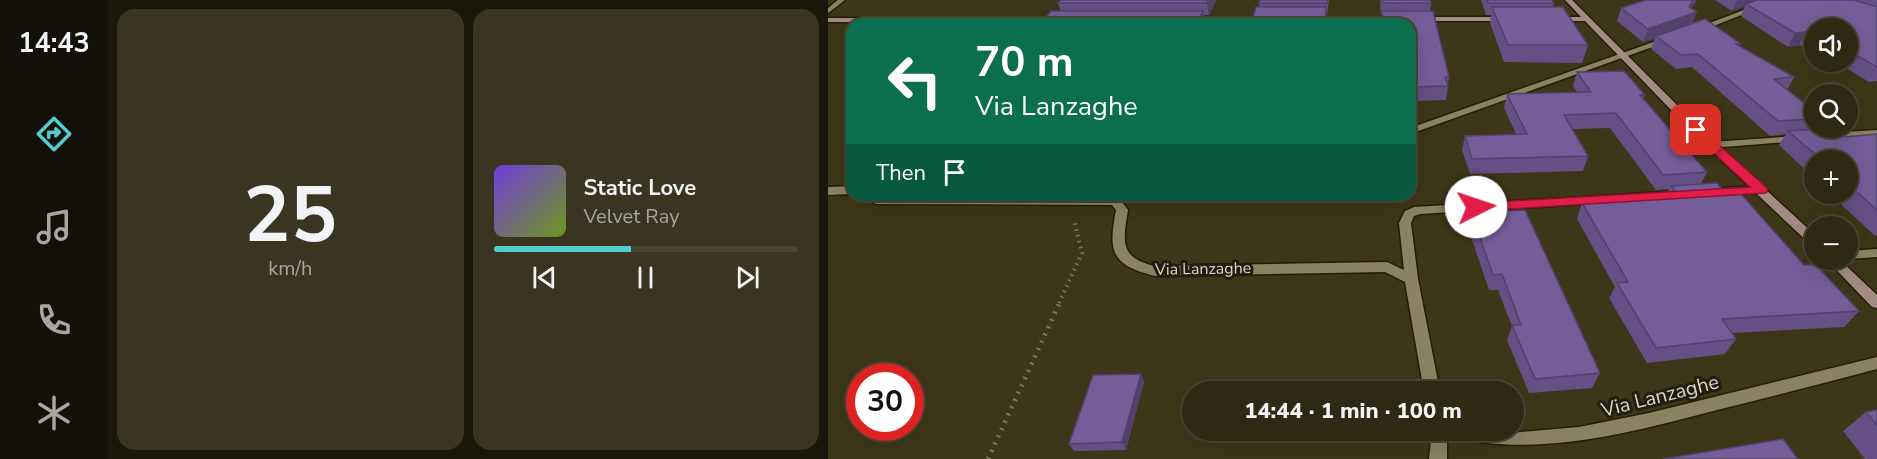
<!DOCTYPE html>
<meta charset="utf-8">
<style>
:root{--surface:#2e2913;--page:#3a3521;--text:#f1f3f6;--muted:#a7a6a0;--line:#494533;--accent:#52cdce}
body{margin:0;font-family:"Nunito Sans",sans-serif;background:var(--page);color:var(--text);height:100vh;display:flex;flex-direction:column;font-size:22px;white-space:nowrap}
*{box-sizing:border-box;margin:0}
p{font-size:20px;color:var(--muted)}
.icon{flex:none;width:33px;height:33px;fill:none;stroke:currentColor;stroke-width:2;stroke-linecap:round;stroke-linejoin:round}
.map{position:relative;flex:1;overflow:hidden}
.drawer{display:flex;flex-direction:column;gap:9px;padding:9px;background:#19170a;width:720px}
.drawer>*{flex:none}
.top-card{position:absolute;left:18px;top:18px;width:570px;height:183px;border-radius:18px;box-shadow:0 6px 24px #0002,0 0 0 2px var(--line);background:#0b6e4f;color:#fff;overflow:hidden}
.buttons{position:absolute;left:976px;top:18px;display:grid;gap:12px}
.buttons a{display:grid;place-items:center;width:54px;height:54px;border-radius:50%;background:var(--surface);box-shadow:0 6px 24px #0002,0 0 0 2px var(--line);font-size:30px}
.speed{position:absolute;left:18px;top:363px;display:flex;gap:12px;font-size:30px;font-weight:700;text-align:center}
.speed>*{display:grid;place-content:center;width:78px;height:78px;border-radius:50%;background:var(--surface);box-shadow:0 6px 24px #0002,0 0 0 2px var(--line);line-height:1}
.speed .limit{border:9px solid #d22;background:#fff;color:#111}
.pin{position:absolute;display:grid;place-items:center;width:51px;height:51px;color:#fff;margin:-26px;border-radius:12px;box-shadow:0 3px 9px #0006}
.me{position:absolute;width:66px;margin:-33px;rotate:86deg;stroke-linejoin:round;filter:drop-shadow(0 0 4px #0008)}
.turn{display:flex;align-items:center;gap:21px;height:126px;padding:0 30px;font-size:27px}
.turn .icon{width:78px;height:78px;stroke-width:2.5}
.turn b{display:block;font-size:42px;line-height:51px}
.then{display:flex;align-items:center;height:57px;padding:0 30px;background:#0003;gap:12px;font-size:22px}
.drawer .tile{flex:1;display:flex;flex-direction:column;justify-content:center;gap:9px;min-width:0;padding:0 21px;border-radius:18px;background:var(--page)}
.drawer .dial{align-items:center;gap:0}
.dial b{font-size:78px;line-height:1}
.song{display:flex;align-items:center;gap:18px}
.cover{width:72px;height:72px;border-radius:9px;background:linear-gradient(135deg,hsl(260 70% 55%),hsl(80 70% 35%))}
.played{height:6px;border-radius:3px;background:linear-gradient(90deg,var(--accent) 45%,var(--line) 45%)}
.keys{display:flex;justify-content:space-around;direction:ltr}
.drawer .tiles{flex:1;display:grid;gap:9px;grid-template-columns:repeat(2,1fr)}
.trip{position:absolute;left:354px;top:381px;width:342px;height:60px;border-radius:30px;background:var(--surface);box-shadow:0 6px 24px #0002,0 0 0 2px var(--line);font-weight:800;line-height:60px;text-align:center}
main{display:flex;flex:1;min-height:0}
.menu{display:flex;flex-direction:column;width:108px;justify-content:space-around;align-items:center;background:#121008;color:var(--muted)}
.menu .icon{width:42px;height:42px}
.menu .current{color:var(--accent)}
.menu b{font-size:27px;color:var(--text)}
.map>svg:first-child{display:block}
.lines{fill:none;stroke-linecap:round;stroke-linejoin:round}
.lane-casing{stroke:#241e02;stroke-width:3}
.street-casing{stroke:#241e02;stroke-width:3}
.secondary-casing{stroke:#241e02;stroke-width:3}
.path-far1{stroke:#7b765e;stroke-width:4;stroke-dasharray:1.5 4.5;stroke-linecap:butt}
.path{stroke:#7b765e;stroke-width:4.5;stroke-dasharray:2 6;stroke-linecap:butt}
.lane{fill:#8a8363;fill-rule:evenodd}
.street{fill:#8a8363;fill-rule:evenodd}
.secondary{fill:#a38a82;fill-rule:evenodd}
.wall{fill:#645084}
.shaded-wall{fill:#51416b}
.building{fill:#745d99;stroke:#51416b;stroke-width:1.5}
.route{fill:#e11d48;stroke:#92132f;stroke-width:1.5}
.labels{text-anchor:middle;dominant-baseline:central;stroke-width:6;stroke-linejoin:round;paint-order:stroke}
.street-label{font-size:16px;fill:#dbd8c7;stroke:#211e11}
.near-street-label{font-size:20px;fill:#dbd8c7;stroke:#211e11}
</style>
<main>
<nav class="menu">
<b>14:43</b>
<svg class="icon current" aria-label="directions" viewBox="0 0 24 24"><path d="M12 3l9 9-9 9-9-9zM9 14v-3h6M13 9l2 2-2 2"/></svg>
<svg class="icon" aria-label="music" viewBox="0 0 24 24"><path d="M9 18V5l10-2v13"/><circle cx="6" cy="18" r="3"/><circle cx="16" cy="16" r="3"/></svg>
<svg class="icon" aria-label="phone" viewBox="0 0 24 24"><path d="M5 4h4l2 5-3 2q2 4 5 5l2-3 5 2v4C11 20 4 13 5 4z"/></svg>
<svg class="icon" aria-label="climate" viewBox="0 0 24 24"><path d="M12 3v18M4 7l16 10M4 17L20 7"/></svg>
</nav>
<section class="drawer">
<div class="tiles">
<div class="tile dial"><b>25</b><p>km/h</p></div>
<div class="tile">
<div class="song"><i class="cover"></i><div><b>Static Love</b><p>Velvet Ray</p></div></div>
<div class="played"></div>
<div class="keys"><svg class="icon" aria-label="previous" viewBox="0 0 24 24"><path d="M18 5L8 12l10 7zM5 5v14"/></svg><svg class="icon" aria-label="pause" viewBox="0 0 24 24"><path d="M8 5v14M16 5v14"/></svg><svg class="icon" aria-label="next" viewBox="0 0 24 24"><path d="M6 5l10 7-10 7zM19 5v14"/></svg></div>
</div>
</div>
</section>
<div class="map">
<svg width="1049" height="459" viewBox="0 0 1049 459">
<rect width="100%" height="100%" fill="#3d3719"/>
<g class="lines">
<g class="lane-casing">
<polygon id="lane" points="607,430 624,430 619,441 619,459 601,459 603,440"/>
</g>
<g class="street-casing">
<g id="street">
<polygon points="10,0 17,0 0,13 0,8"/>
<polygon points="942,0 951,0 873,31 866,29"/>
<polygon points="837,38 844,40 582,134 582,128"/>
<polygon points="1049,130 1049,136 1001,139 996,136 1001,133"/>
<polygon points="968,136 973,139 972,141 883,148 878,145 883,142"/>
<polygon points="24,186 24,194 0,195 0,187"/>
<polygon points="933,186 937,188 939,190 937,192 880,197 874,193 880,189"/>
<path d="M854 191 858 192 860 195 858 198 592 214 586 216 583 223 590 279 612 392H596L577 282 557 272 327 276C283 265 280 252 288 210L284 205 48 204 35 197 37 195H46L287 197 291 198 300 210C295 241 291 258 327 266L559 262 576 270 571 223 577 211 586 207Z"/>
<polygon points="1049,249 1049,257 1020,259 1020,251"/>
<path d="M1049 357V369C993 384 937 398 881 412 798 434 701 459 617 435L615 430 682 433 751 427 821 413Z"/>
</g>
</g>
<g class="secondary-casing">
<g id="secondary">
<polygon points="737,0 744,0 887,143 987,235 987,246 983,245 879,147 757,21 724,21 724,17 753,17"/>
<polygon points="589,17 676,17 680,19 676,21 589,21"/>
<polygon points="0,18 229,19 233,21 229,23 0,22"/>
<polygon points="439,18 443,20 442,22 361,23 357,21 361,19"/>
<polygon points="481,18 568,18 572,20 568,22 484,22 480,20"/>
<polygon points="999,260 1012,260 1049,295 1049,308 1044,307"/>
</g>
</g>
<polyline class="path-far1" points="231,303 254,253 246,220"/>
<polyline class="path" points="160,459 232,302"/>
<use href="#lane" class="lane"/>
<use href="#street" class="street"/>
<use href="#secondary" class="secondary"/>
</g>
<g class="wall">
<polygon points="233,0 388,0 381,15 376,15 377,24 233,11 230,3"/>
<polygon points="501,0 499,15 498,15 499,24 423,24 432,7 431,3"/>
<polygon points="552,0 602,0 603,3 602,11 621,77 618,100 582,101 582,24 554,24 554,15 553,15"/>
<polygon points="653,0 724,0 726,3 725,7 760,45 754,63 676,62 662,23 663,15 658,15"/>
<polygon points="818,0 869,0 863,8 865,23 911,46 966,77 959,90 987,112 987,128 988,128 987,129 1017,137 1049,134 1049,235 1047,236 1002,194 1020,194 1020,160 987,160 987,179 951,145 958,134 942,136 864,67 848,69 823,49 827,38 815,42 789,21 793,8"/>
<polygon points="887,0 1049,0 1049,81 1041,82 1009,62 1020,62 1020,28 987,28 987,52 971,45 960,47 913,16 917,6 904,11"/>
<polygon points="749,72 817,95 815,99 879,172 873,184 899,195 976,265 1031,311 1016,327 904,333 908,339 897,354 819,363 781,298 787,287 749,219 754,203 837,199 841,189 828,190 782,128 744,129 760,156 755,171 642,174 634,150 637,136 688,134 676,108 679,94 750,93 745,86"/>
<polygon points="643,213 772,373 764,388 701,393 679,340 684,326 670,290 661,290 640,228"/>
<polygon points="313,374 316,382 298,450 246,451 241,444"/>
<polygon points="1049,410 1049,459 1037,459 1015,431 1038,412"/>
</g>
<g class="shaded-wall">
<polygon points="380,0 388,0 381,15 379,3"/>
<polygon points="865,0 869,0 858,16 869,12 864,25 828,36 827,38 815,42 820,29 861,7"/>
<polygon points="909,0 934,0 918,4 917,6 904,11"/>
<polygon points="375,11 377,24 369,24"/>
<polygon points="978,32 971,45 960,47 967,33"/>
<polygon points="313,374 316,382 298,450 294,442"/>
</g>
<g class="building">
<polygon points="233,0 380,0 379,3 230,3"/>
<polygon points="432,0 499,0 499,3 431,3"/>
<polygon points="553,0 602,0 603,3 554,3"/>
<polygon points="659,0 724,0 726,3 660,3"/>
<polygon points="818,0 865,0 861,7 869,12 820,29 793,8"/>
<polygon points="929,0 1026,0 1049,7 1049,67 1020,50 1020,28 987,28 987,35 978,32 967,33 918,4"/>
<polygon points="428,7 498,7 497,24 423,24"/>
<polygon points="664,7 735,7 760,45 680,45"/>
<polygon points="223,11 375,11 369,24 212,24"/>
<polygon points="554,11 605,11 621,77 617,77 620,86 582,87 582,24 556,24"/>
<polygon points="877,19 913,44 908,44 966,77 946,79 987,112 987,119 950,121 870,54 853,55 828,36"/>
<polygon points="796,71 817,95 812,95 879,172 835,175 788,113 736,115 760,156 644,159 637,136 699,134 679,94 763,92 749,72"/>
<polygon points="1006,128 1017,137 1049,134 1049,210 1020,184 1020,160 994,160 960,131"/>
<polygon points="889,183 899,195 913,194 976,265 988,265 1031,311 894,319 908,339 828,348 789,283 800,282 754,203 853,198 843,186"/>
<polygon points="697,210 772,373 707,379 684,325 693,325 674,274 665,275 643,213"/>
<polygon points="313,374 294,442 241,444 265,375"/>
<polygon points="1049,410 1049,425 1038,412"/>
<polygon points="955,439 970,459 835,459"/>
</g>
<polygon class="route" points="868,127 872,128 938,187 940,190 938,193 648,211 641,207 648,203 922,187 864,133 864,128"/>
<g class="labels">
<g class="street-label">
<text transform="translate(375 269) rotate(-1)">Via Lanzaghe</text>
</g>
<g class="near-street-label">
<text transform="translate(832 396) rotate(-14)">Via Lanzaghe</text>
</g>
</g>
</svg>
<div class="buttons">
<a><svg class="icon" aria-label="sound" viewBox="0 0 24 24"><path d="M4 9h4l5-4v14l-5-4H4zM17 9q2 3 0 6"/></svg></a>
<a><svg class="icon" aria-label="search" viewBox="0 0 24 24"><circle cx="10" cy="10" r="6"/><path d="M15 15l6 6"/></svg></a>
<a>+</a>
<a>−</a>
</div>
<div class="speed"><div class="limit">30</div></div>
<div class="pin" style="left:868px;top:130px;background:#d93025"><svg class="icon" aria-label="arrive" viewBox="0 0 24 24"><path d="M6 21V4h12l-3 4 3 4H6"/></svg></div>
<svg class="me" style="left:648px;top:207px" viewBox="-20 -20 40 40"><circle r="19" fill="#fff"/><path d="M0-13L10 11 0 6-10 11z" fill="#e11d48"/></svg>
<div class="trip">14:44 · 1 min · 100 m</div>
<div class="top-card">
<div class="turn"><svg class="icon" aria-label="left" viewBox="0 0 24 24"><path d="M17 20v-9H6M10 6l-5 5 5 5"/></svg><div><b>70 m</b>Via Lanzaghe</div></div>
<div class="then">Then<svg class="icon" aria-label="arrive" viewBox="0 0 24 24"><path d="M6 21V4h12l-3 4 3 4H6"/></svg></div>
</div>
</div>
</main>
